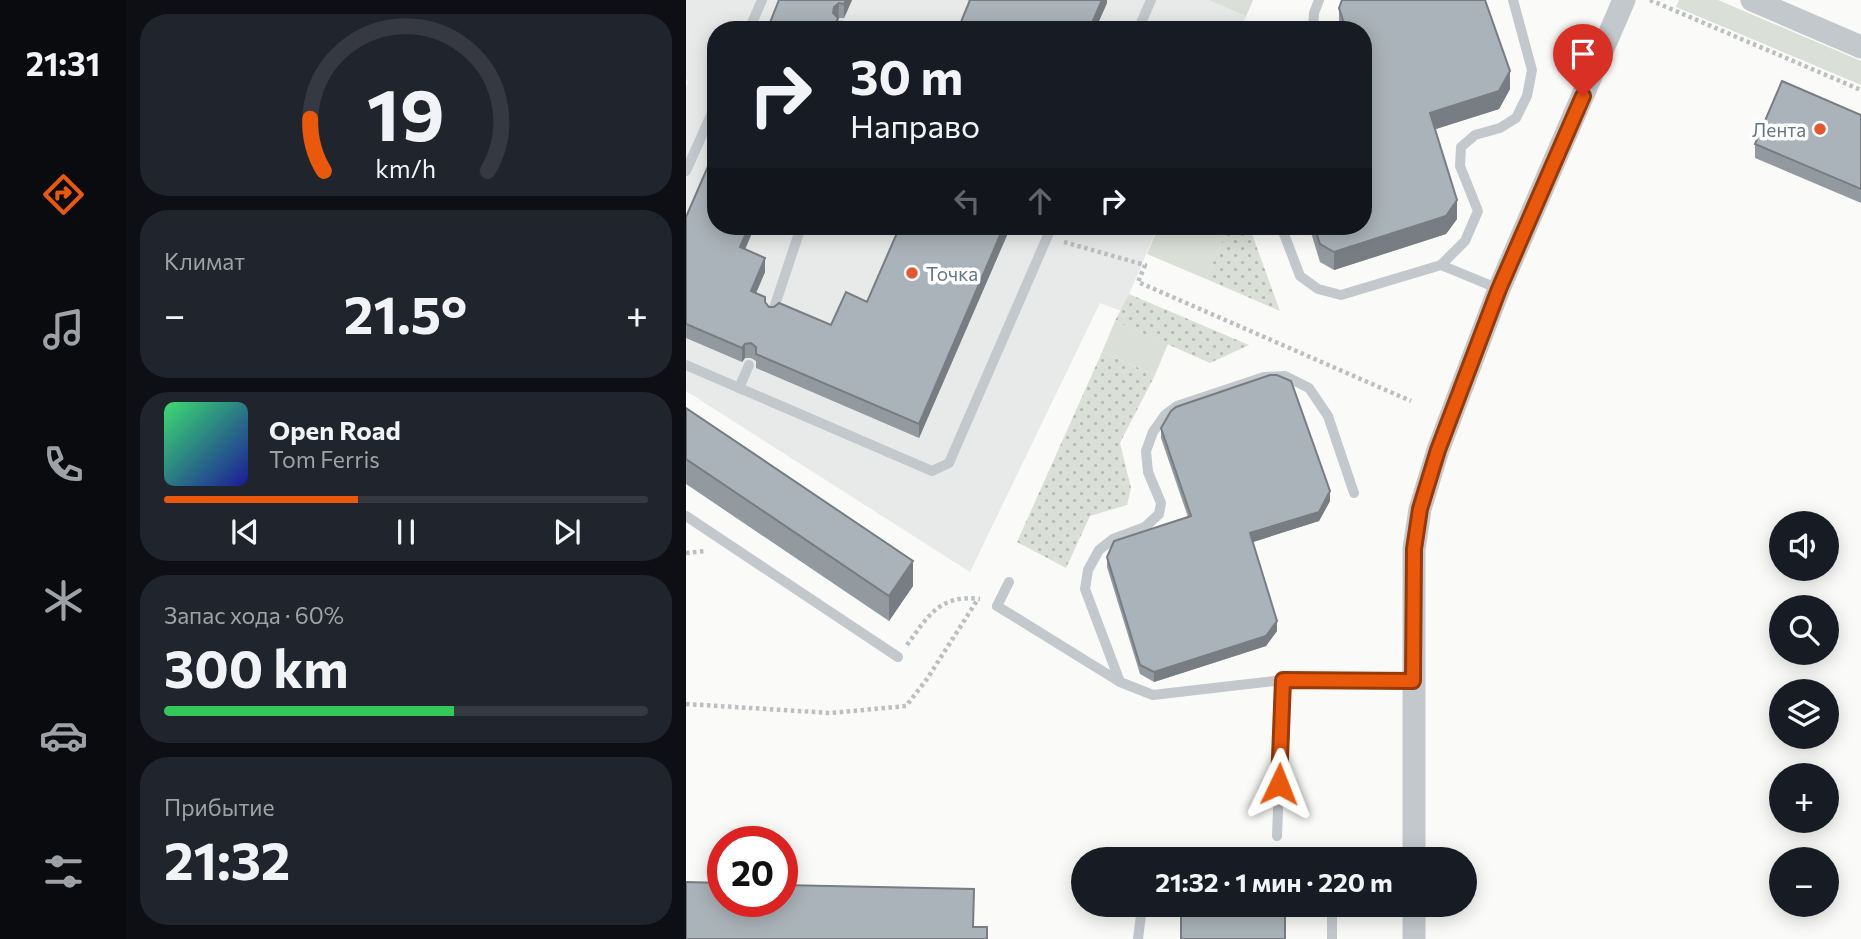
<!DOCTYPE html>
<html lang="ru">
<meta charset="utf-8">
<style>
:root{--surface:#171b24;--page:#20242c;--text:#f1f3f6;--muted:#9ea1a6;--line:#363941;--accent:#ea580c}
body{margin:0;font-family:Commissioner,sans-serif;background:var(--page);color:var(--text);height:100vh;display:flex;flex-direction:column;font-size:26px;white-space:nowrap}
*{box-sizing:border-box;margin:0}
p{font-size:23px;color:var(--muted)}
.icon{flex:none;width:38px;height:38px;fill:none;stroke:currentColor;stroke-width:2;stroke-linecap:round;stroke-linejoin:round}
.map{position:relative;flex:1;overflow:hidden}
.drawer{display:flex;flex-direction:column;gap:14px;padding:14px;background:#0d0f14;width:560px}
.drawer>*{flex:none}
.banner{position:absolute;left:21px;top:21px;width:665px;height:214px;border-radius:28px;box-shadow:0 4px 18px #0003;background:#171b24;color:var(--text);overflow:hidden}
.controls{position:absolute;left:1083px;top:511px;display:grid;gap:14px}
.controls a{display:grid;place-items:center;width:70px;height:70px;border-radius:50%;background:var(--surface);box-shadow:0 4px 18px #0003;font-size:35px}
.speed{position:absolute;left:21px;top:826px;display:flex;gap:14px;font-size:35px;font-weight:700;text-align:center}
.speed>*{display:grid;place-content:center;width:91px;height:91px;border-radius:50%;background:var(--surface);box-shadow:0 4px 18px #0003;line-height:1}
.speed .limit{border:10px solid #d22;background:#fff;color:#111}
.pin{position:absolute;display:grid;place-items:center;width:60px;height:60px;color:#fff;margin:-72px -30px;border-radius:50% 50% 50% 0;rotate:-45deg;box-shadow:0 0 7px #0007}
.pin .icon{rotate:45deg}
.me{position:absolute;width:77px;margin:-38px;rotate:2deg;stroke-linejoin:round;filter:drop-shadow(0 0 5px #0008)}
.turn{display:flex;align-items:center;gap:24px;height:147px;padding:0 28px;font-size:32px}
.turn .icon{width:91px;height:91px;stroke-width:2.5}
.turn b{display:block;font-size:49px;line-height:60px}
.lanes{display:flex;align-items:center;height:66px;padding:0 28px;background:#0003;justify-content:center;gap:35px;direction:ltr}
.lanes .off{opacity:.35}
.big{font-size:52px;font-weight:700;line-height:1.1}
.drawer .tile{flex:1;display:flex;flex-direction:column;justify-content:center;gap:10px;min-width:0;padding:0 24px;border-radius:28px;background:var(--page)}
.drawer .dial{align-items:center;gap:0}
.dial svg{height:182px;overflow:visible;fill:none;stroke:var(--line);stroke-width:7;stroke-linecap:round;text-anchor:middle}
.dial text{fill:var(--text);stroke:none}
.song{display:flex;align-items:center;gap:21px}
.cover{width:84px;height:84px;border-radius:10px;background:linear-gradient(135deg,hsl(140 70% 55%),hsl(240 70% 35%))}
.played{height:7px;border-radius:4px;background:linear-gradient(90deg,var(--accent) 40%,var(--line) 40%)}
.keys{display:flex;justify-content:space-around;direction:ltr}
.heat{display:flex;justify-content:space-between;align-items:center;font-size:38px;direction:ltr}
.charge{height:10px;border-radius:5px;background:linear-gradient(90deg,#34c759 60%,var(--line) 0)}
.trip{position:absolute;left:385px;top:847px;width:406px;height:70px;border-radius:35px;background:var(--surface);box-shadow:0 4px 18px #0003;font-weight:700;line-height:70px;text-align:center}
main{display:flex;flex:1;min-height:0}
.tabs{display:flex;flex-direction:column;width:126px;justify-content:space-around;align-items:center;background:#090b0e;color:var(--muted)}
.tabs .icon{width:49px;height:49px}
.tabs .current{color:var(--accent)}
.tabs b{font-size:32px;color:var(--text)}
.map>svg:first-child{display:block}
.built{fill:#e8e9e9}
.grass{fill:#dadfd7}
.park{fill:url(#park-dots)}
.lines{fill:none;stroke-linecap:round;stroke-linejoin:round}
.path{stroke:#bbbfc2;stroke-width:4.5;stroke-dasharray:3.5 3.5;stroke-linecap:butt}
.lane{stroke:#c3c8cc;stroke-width:10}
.street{stroke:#c3c8cc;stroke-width:23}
.wall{fill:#929a9f}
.shaded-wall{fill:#777d82}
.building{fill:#aab3b9;stroke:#777d82;stroke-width:2}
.route-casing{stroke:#983908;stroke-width:18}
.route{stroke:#ea580c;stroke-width:12}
.poi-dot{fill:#e4572e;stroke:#fff;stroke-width:2.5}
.labels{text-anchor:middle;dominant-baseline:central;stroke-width:7;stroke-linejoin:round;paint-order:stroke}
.poi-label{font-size:19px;fill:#657683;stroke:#fff;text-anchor:end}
</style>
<main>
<nav class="tabs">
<b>21:31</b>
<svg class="icon current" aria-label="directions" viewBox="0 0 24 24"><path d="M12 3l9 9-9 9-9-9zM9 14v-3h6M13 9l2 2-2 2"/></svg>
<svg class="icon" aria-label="music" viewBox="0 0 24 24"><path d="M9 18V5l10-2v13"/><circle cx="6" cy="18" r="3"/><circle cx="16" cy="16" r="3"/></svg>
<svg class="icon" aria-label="phone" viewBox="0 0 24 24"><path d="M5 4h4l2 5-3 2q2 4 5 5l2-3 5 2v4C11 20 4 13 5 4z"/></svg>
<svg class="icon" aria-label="climate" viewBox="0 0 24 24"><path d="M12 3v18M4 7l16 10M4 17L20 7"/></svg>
<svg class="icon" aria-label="car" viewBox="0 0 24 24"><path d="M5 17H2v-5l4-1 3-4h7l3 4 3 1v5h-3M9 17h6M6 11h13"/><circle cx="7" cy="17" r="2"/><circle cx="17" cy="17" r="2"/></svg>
<svg class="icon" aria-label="filters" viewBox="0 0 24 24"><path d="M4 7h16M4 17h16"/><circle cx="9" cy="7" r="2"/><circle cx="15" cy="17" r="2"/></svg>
</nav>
<section class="drawer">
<div class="tile dial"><svg viewBox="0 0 100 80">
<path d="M14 69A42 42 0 1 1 86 69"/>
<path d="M14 69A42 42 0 0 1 8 46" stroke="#ea580c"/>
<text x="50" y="56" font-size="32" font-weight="700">19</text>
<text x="50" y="72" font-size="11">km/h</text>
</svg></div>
<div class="tile"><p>Климат</p>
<div class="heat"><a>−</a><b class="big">21.5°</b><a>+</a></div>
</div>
<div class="tile">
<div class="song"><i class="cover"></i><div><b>Open Road</b><p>Tom Ferris</p></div></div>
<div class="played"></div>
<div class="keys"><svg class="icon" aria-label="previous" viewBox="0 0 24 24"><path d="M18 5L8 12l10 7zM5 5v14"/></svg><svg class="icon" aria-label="pause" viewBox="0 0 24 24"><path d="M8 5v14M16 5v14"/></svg><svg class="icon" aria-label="next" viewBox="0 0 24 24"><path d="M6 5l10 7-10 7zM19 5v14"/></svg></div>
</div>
<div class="tile"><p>Запас хода · 60%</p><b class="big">300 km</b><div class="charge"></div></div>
<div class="tile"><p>Прибытие</p><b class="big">21:32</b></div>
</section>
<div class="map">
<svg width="1175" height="939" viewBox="0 0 1175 939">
<defs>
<pattern id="park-dots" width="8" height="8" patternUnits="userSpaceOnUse" patternTransform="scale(1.75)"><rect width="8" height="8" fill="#dadfd7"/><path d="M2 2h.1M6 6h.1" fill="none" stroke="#b4b9b4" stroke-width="1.8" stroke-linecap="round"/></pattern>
</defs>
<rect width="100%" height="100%" fill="#fafaf8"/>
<polygon class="built" points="0,0 567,0 554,30 30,30 30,226 472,226 436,311 414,303 284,572 0,391 0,87 2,83 0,78"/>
<g class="grass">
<polygon points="523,0 567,0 560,16"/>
<polygon points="993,0 1032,0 1175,61 1175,85 990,7"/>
<polygon points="473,226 543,226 520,279 461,254"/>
<polygon points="429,321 482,344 469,375 416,352"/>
</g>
<g class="park">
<polygon points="543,226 563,226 594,311 520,279"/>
<polygon points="443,294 563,345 524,363 429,321"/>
<polygon points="416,352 469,375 434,443 445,488 441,505 404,516 380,568 331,542"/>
</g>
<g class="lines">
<g class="path">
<polyline points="964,0 1175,90"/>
<polyline points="335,226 347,231"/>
<polyline points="378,242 459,265 452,282 725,401"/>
<polyline points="0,553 20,551"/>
<path d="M221 645C242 616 254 594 294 599"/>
<polyline points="0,704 145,713 220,706 241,679 292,599"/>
</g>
<g class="lane">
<polyline points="155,25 168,30"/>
<polyline points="63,30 76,0"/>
<polyline points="452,30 465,0"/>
<polyline points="627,30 628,13 633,0"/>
<polyline points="0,171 30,104"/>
<polyline points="595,226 614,276 632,289 655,295 755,265 813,289"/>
<polyline points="755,265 779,241 792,211 774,166 775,147 789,135 814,128 830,118 841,96 846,70 827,0"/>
<polyline points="86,314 114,230"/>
<polyline points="0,365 246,471 263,463 366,226"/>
<polyline points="53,388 63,365"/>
<polyline points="668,493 642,416 623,388 599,376 578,377 491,406 479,415 467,432 460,451 462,472 475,503 473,514 459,527 427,539 413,550 402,570 399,589 434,682 467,695 597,680 727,681"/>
<polyline points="0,516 212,657"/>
<polyline points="323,582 311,606 434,682"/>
<polyline points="591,836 597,680"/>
<polyline points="452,939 455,915 463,905"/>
<polyline points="646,939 646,905"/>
</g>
<g class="street">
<polyline points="1066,0 1175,47"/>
<polyline points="728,859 728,549 734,509 752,450 813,289 938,0"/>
<polyline points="728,939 728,905"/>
</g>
</g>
<g class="wall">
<polygon points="93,0 166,0 158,18 152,18 152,30"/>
<polygon points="281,0 421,0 421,3 409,30 275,30 275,22 284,1"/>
<polygon points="653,8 824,89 813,109 749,129 771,219 760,234 648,270 634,262 623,226 677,226 677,30 654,30 653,26"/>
<polygon points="1175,115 1175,203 1069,158 1069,144"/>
<polygon points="0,217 30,226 69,226 59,249 79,272 70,293 83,307 145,325 181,302 325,226 233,438 70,368 70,361 65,358 59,358 56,362 0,338"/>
<polygon points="0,408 227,586 203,621 0,484"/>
<polygon points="475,428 644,501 633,521 567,542 591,631 580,646 468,682 454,674 421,567 421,557 502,517 475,438"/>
</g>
<g class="shaded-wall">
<polygon points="160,0 166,0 158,18 158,4"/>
<polygon points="416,0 421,0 421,3 409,30 403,30"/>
<polygon points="153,3 152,30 147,30 148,7"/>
<polygon points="824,71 824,89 813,109 744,131 744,113"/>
<polygon points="771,200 771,219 760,234 648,270 648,252"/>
<polygon points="63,226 69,226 54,261 54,247"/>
<polygon points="318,226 325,226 233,438 233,424"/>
<polygon points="79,258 79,272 65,305 65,291"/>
<polygon points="59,344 59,358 56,362 56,348"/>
<polygon points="644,491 644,501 633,521 564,543 564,533"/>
<polygon points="227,561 227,586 203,621 203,596"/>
<polygon points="591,621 591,631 580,646 468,682 468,672"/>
</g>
<g class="building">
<polygon points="93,0 160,0 158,4 153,3 148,7 147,13 152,18 147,30 81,30"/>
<polygon points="284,0 416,0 403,30 293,30 275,22"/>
<polygon points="656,0 799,0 824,71 813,91 744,113 771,200 760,216 648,252 634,244 628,226 677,226 677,98 683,96 677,80 677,30 660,30 653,8"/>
<polygon points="1096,81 1175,115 1175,189 1069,144"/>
<polygon points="30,148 30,226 63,226 54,247 79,258 65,291 79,297 79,302 83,307 88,307 93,303 145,325 160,292 181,302 214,226 318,226 233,424 70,354 70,347 65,343 59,344 56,348 0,324 0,217"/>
<polygon points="584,375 591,375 605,381 644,491 633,512 564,533 591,621 580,636 468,672 454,665 421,557 428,541 505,516 475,428 485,411 490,407"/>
<polygon points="0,408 227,561 203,596 0,459"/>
<polygon points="0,882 37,883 37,901 96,901 96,885 288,889 287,927 301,927 301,939 0,939"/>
<rect x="495" y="905" width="104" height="34"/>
</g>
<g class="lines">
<g class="route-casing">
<polyline id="route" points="593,784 597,680 727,681 728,549 734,509 752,450 813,289 897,96"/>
</g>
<use href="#route" class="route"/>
</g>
<g class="poi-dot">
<circle cx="1134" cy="129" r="7"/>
<circle cx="226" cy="273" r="7"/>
</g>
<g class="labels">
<g class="poi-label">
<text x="1120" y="129">Лента</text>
<text x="240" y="273" text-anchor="start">Точка</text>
</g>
</g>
</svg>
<div class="controls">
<a><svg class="icon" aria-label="sound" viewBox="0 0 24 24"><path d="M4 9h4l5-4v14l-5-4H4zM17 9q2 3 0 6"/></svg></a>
<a><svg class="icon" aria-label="search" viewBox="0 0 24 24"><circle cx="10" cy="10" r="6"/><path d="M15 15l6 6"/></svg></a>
<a><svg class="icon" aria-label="layers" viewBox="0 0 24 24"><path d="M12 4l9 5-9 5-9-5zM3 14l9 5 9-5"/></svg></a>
<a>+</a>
<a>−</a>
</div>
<div class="speed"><div class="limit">20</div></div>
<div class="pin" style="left:897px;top:96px;background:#d93025"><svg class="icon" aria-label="arrive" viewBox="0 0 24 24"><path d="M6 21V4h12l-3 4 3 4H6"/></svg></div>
<svg class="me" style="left:593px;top:784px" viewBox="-20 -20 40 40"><path d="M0-17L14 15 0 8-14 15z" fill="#ea580c" stroke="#fff" stroke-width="4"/></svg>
<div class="trip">21:32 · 1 мин · 220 m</div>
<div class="banner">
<div class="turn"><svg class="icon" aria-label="right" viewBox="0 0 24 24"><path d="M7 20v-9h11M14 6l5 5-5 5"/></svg><div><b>30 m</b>Направо</div></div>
<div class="lanes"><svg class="icon off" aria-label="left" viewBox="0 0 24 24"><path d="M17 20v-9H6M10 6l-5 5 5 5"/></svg><svg class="icon off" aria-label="ahead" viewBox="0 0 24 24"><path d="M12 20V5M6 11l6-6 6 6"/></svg><svg class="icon" aria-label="right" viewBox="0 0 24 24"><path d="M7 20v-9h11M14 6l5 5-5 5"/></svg></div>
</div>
</div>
</main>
